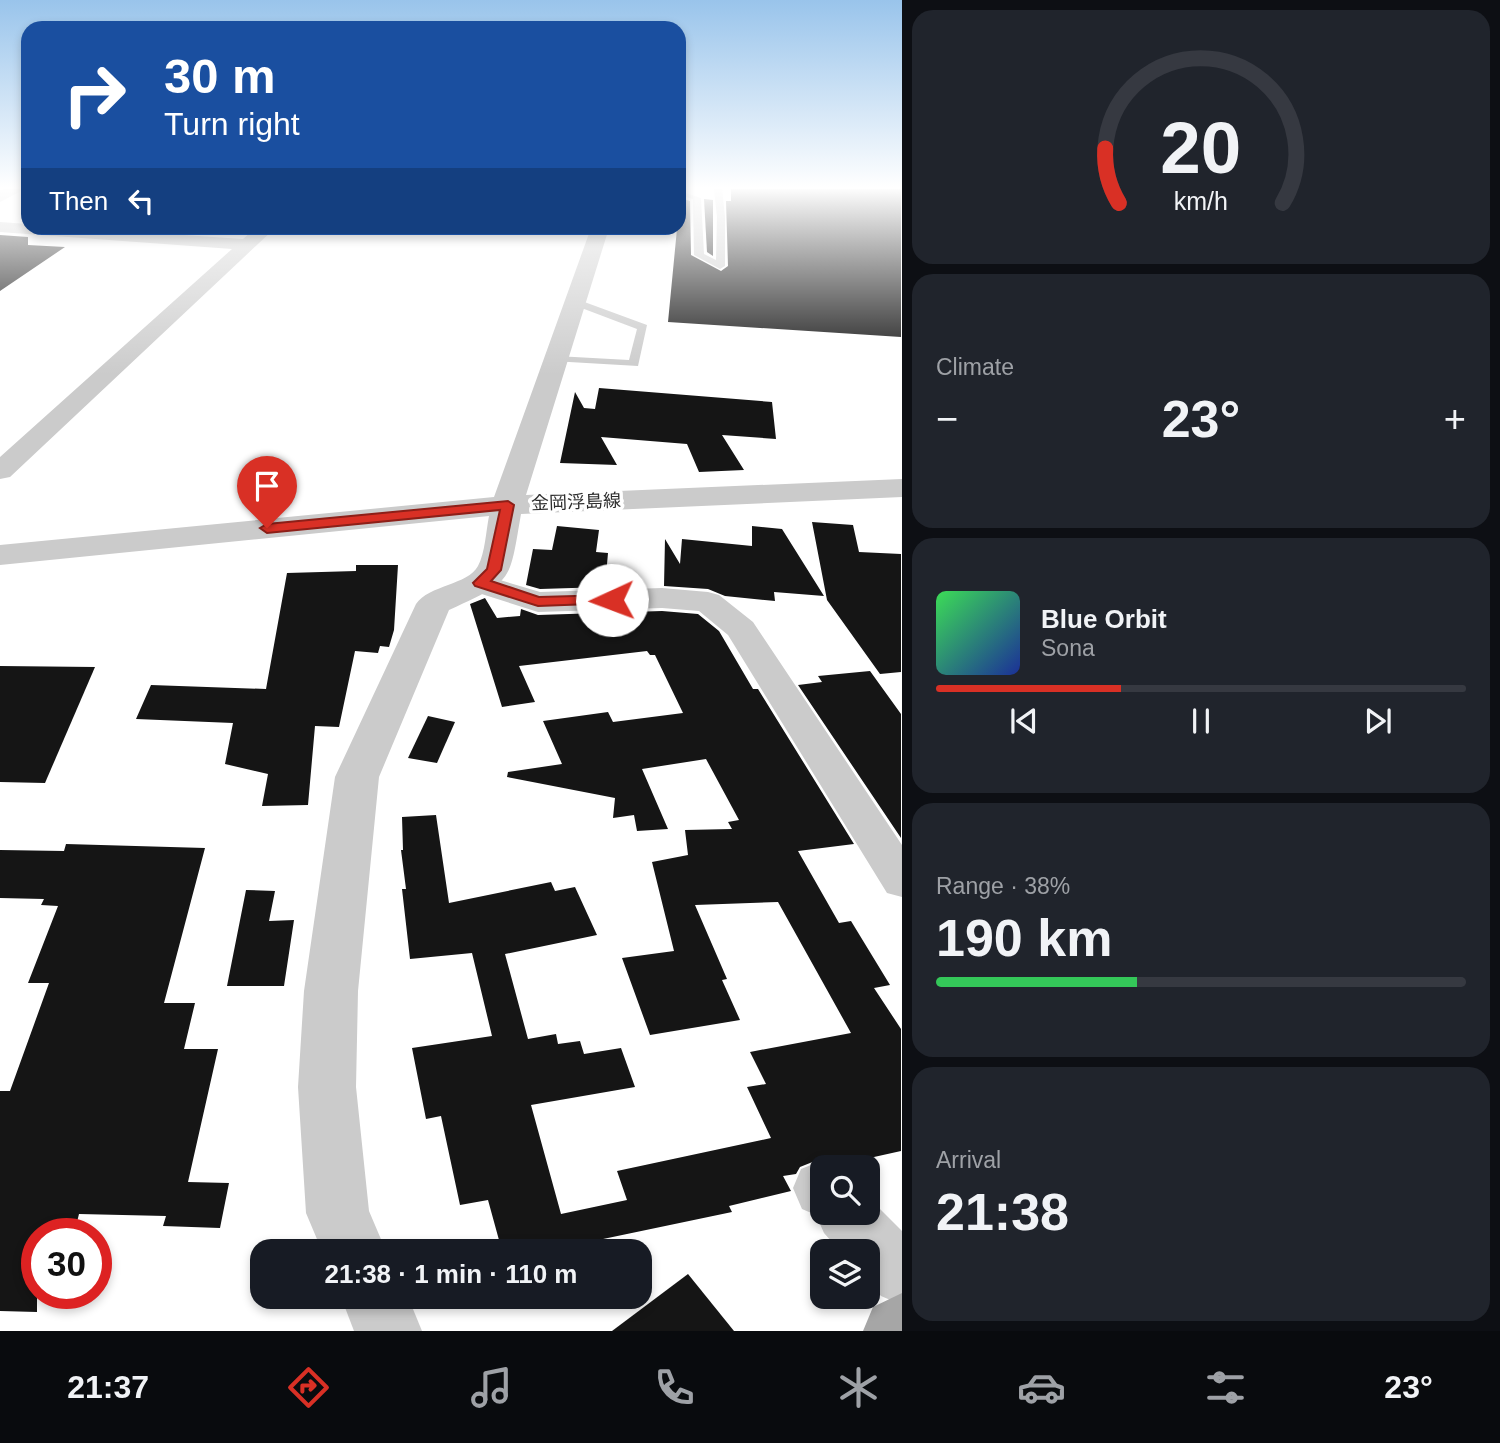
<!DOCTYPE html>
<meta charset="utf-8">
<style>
:root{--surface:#171b24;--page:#20242c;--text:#f1f3f6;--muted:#9ea1a6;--line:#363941;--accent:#d93025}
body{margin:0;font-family:Helvetica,"Noto Sans JP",sans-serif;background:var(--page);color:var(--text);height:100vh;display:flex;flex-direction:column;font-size:26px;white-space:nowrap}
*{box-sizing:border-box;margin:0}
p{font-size:23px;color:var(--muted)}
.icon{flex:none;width:38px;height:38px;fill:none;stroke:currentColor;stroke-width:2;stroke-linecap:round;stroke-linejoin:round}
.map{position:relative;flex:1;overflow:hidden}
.details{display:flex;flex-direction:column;gap:10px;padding:10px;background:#0d0f14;width:598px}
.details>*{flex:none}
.hud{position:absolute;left:21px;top:21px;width:665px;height:214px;border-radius:21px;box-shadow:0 4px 10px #0003;background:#1a4fa0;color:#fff;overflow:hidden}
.buttons{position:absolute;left:810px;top:1155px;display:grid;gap:14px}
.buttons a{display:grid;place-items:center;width:70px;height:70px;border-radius:14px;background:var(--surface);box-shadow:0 4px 10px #0003;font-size:35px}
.speed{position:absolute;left:21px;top:1218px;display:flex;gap:14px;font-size:35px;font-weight:700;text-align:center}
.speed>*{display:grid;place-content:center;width:91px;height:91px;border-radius:50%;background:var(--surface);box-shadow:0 4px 10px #0003;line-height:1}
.speed .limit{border:10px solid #d22;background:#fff;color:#111}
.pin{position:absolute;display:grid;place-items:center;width:60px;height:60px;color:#fff;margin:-72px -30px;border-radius:50% 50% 50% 0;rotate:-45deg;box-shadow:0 0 7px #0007}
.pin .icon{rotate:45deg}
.me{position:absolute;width:77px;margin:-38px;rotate:268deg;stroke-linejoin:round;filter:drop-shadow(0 0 5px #0008)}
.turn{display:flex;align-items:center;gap:24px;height:147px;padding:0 28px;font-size:32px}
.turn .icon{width:91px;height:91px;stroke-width:2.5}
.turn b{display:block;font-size:49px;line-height:60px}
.then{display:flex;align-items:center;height:66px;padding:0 28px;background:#0003;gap:14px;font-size:26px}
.big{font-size:52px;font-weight:700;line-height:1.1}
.details .tile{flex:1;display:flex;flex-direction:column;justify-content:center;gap:10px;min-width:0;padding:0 24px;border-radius:21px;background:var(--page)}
.details .dial{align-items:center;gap:0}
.dial svg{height:182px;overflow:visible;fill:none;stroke:var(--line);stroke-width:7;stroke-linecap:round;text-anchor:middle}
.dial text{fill:var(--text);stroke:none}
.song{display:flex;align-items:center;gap:21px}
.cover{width:84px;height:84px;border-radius:10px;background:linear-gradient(135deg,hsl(130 70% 55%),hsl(230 70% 35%))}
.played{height:7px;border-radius:4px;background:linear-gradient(90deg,var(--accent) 35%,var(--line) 35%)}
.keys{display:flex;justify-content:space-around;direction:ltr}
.heat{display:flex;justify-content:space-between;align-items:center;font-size:38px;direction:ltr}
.charge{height:10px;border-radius:5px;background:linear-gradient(90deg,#34c759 38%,var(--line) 0)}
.trip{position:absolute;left:250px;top:1239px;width:402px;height:70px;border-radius:21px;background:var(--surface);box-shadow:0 4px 10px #0003;font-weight:700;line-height:70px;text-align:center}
.dock{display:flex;height:112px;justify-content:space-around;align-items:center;background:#090b0e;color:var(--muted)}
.dock .icon{width:49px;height:49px}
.dock .selected{color:var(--accent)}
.dock b{font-size:32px;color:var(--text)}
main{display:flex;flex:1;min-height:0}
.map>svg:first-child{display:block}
.building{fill:#151515}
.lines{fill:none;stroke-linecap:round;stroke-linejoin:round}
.service{fill:#cbcbcb;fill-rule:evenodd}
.minor{fill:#cbcbcb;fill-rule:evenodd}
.tertiary{fill:#cbcbcb;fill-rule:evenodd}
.primary{fill:#a6a6a6;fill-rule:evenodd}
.route{fill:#d93025;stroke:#8d1f18;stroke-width:2}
.labels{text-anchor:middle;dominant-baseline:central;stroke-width:7;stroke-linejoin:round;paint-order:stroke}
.street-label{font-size:18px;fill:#2e2e2e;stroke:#fff}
</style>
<main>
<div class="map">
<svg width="902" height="1331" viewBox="0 0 902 1331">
<rect width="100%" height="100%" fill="#fff"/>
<g class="building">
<polygon points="731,189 901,189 901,337 668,322 680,198 690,201 691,255 721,271 728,266 726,201 731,201"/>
<polygon points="704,199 713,200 713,256 707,252"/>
<polygon points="0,235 28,237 28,245 65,247 0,291"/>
<polygon points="599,388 772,402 776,439 722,435 744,470 699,472 687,444 601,437 617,465 560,463 575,392 584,408 595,409"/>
<polygon points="812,522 853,525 859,552 901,554 901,672 880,674 827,600"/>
<polygon points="557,526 599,530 596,552 608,553 605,587 540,589 526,585 533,549 552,550"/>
<polygon points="752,526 782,529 824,596 774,592 775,601 725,596 708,589 664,586 665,539 680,564 682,539 752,546"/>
<polygon points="356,565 398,565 394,630 389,647 380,646 378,653 355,651 339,727 315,726 308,805 262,806 268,774 225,764 233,723 136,719 151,685 266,689 287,573 356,571"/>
<polygon points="485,598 497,618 520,616 521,609 538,615 662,611 698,614 719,631 753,689 758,689 854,844 798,851 839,923 851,921 890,985 874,988 901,1029 901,1151 838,1165 820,1159 800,1167 796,1174 783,1176 791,1191 729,1206 732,1212 584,1243 587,1251 502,1251 488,1200 460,1205 441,1116 426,1119 412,1048 492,1036 472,953 410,959 402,889 406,889 401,850 403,850 402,817 436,815 449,903 551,882 555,891 575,887 597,935 505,954 528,1039 556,1034 558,1044 580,1041 584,1054 621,1048 635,1087 531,1105 561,1214 627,1200 617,1171 771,1138 747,1087 766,1084 750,1052 851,1033 778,902 695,905 727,979 722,980 740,1020 650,1035 622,958 674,951 652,862 688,855 685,830 732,829 728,822 739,820 706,759 642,769 668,829 637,831 634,815 613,818 615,798 507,777 508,772 562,764 543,721 608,712 613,722 683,713 655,655 650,655 647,651 519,666 535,702 502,707 470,604"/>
<polygon points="0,666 95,667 45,783 0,782"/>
<polygon points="870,671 901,714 901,838 798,685 822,682 818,676"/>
<polygon points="428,716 455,722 437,763 408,758"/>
<polygon points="66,844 205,848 164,1003 195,1003 184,1049 218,1049 188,1182 229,1183 220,1228 163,1226 166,1216 79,1214 74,1234 37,1234 37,1312 0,1311 0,1091 10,1091 49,983 28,983 58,906 41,905 44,899 0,898 0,850 64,851"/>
<polygon points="246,890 275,891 269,921 294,920 284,986 227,986"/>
<polygon points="688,1274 734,1331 612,1331"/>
</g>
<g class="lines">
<g class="service">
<polygon points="714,189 722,189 725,217 725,266 720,269 694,255 693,199 679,195 679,191 701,198 704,254 716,260 717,217"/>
<polygon points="571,300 579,300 647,325 638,366 552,361 552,357 556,356 629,360 637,329 571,304"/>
</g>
<g class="minor">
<polygon points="0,222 28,224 28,228 78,228 243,239 256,228 275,228 10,477 0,479 0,457 232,249 0,232"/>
<polygon points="480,574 540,592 662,588 708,592 719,595 753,622 902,845 902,897 887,893 728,635 699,611 662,608 538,612 469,590 464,583 469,576"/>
<polygon points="821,1161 837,1167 822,1167 822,1213 868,1213 868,1197 902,1231 902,1305 881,1296 868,1282 868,1251 840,1251 824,1233 816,1215 802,1209 793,1188 801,1169"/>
</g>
<g class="tertiary">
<polygon points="3,189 25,189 0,202 0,190"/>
<path d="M591 228H609L526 495 902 479V497L521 514C509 583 514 580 449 610L379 777 358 991 356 1087 369 1211 386 1251H322L306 1213 298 1087 304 991 335 777 416 604C429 585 468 585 478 566 485 553 486 531 489 516L0 565V545L494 497Z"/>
<polygon points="341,1297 408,1297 422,1331 354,1331"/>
</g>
<polygon class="primary" points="902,1293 902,1331 863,1331 873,1307"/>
</g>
<linearGradient id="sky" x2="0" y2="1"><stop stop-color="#99c4eb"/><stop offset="0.5" stop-color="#fff"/><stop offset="1" stop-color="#fff" stop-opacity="0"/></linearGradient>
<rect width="902" height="375" fill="url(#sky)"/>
<polygon class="route" points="508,501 514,505 501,570 491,581 539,597 612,595 619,600 617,603 538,606 475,586 473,583 487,569 500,510 267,533 260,528 267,524"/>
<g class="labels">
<g class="street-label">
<text transform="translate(576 502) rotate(-2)">金岡浮島線</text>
</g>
</g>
</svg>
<div class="buttons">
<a><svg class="icon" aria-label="search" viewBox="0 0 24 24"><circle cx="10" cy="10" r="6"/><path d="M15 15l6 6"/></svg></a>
<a><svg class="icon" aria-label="layers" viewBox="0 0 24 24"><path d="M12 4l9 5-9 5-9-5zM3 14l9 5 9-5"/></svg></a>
</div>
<div class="speed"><div class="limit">30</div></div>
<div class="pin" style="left:267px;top:528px;background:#d93025"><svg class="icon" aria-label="arrive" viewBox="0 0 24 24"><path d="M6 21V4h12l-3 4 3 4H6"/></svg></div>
<svg class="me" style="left:612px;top:600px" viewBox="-20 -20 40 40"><circle r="19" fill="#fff"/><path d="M0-13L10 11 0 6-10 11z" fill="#d93025"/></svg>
<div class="trip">21:38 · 1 min · 110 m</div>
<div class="hud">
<div class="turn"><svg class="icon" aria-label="right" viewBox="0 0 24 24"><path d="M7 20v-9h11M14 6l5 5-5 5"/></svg><div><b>30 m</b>Turn right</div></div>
<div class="then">Then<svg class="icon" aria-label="left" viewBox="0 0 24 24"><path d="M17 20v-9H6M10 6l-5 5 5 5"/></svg></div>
</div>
</div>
<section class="details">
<div class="tile dial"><svg viewBox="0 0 100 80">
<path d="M14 69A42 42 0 1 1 86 69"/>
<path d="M14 69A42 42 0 0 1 8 45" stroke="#d93025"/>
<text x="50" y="56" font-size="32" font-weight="700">20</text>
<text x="50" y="72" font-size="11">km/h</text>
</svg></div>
<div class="tile"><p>Climate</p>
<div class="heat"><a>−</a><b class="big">23°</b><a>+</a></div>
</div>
<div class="tile">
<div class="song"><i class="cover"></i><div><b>Blue Orbit</b><p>Sona</p></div></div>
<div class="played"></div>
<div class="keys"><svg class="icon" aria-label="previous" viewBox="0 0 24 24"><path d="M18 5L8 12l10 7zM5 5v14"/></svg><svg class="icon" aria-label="pause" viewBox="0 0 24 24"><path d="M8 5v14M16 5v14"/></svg><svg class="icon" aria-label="next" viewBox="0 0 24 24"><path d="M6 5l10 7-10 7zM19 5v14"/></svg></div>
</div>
<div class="tile"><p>Range · 38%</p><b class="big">190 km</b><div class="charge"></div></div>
<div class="tile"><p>Arrival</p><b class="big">21:38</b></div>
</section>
</main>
<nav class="dock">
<b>21:37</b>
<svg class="icon selected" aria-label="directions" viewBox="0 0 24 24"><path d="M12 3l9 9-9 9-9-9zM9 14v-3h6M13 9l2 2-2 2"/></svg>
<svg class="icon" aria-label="music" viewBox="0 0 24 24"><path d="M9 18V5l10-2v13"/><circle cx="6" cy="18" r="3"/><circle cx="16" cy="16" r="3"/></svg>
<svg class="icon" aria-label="phone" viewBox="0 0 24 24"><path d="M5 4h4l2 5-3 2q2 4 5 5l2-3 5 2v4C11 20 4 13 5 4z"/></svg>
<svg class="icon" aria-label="climate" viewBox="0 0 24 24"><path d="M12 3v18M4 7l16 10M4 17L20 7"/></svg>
<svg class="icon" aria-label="car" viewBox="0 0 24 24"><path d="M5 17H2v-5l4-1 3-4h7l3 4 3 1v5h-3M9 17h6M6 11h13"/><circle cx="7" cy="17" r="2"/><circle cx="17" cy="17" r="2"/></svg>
<svg class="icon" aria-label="filters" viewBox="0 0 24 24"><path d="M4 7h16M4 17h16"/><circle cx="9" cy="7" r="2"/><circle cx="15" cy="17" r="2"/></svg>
<b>23°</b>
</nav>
